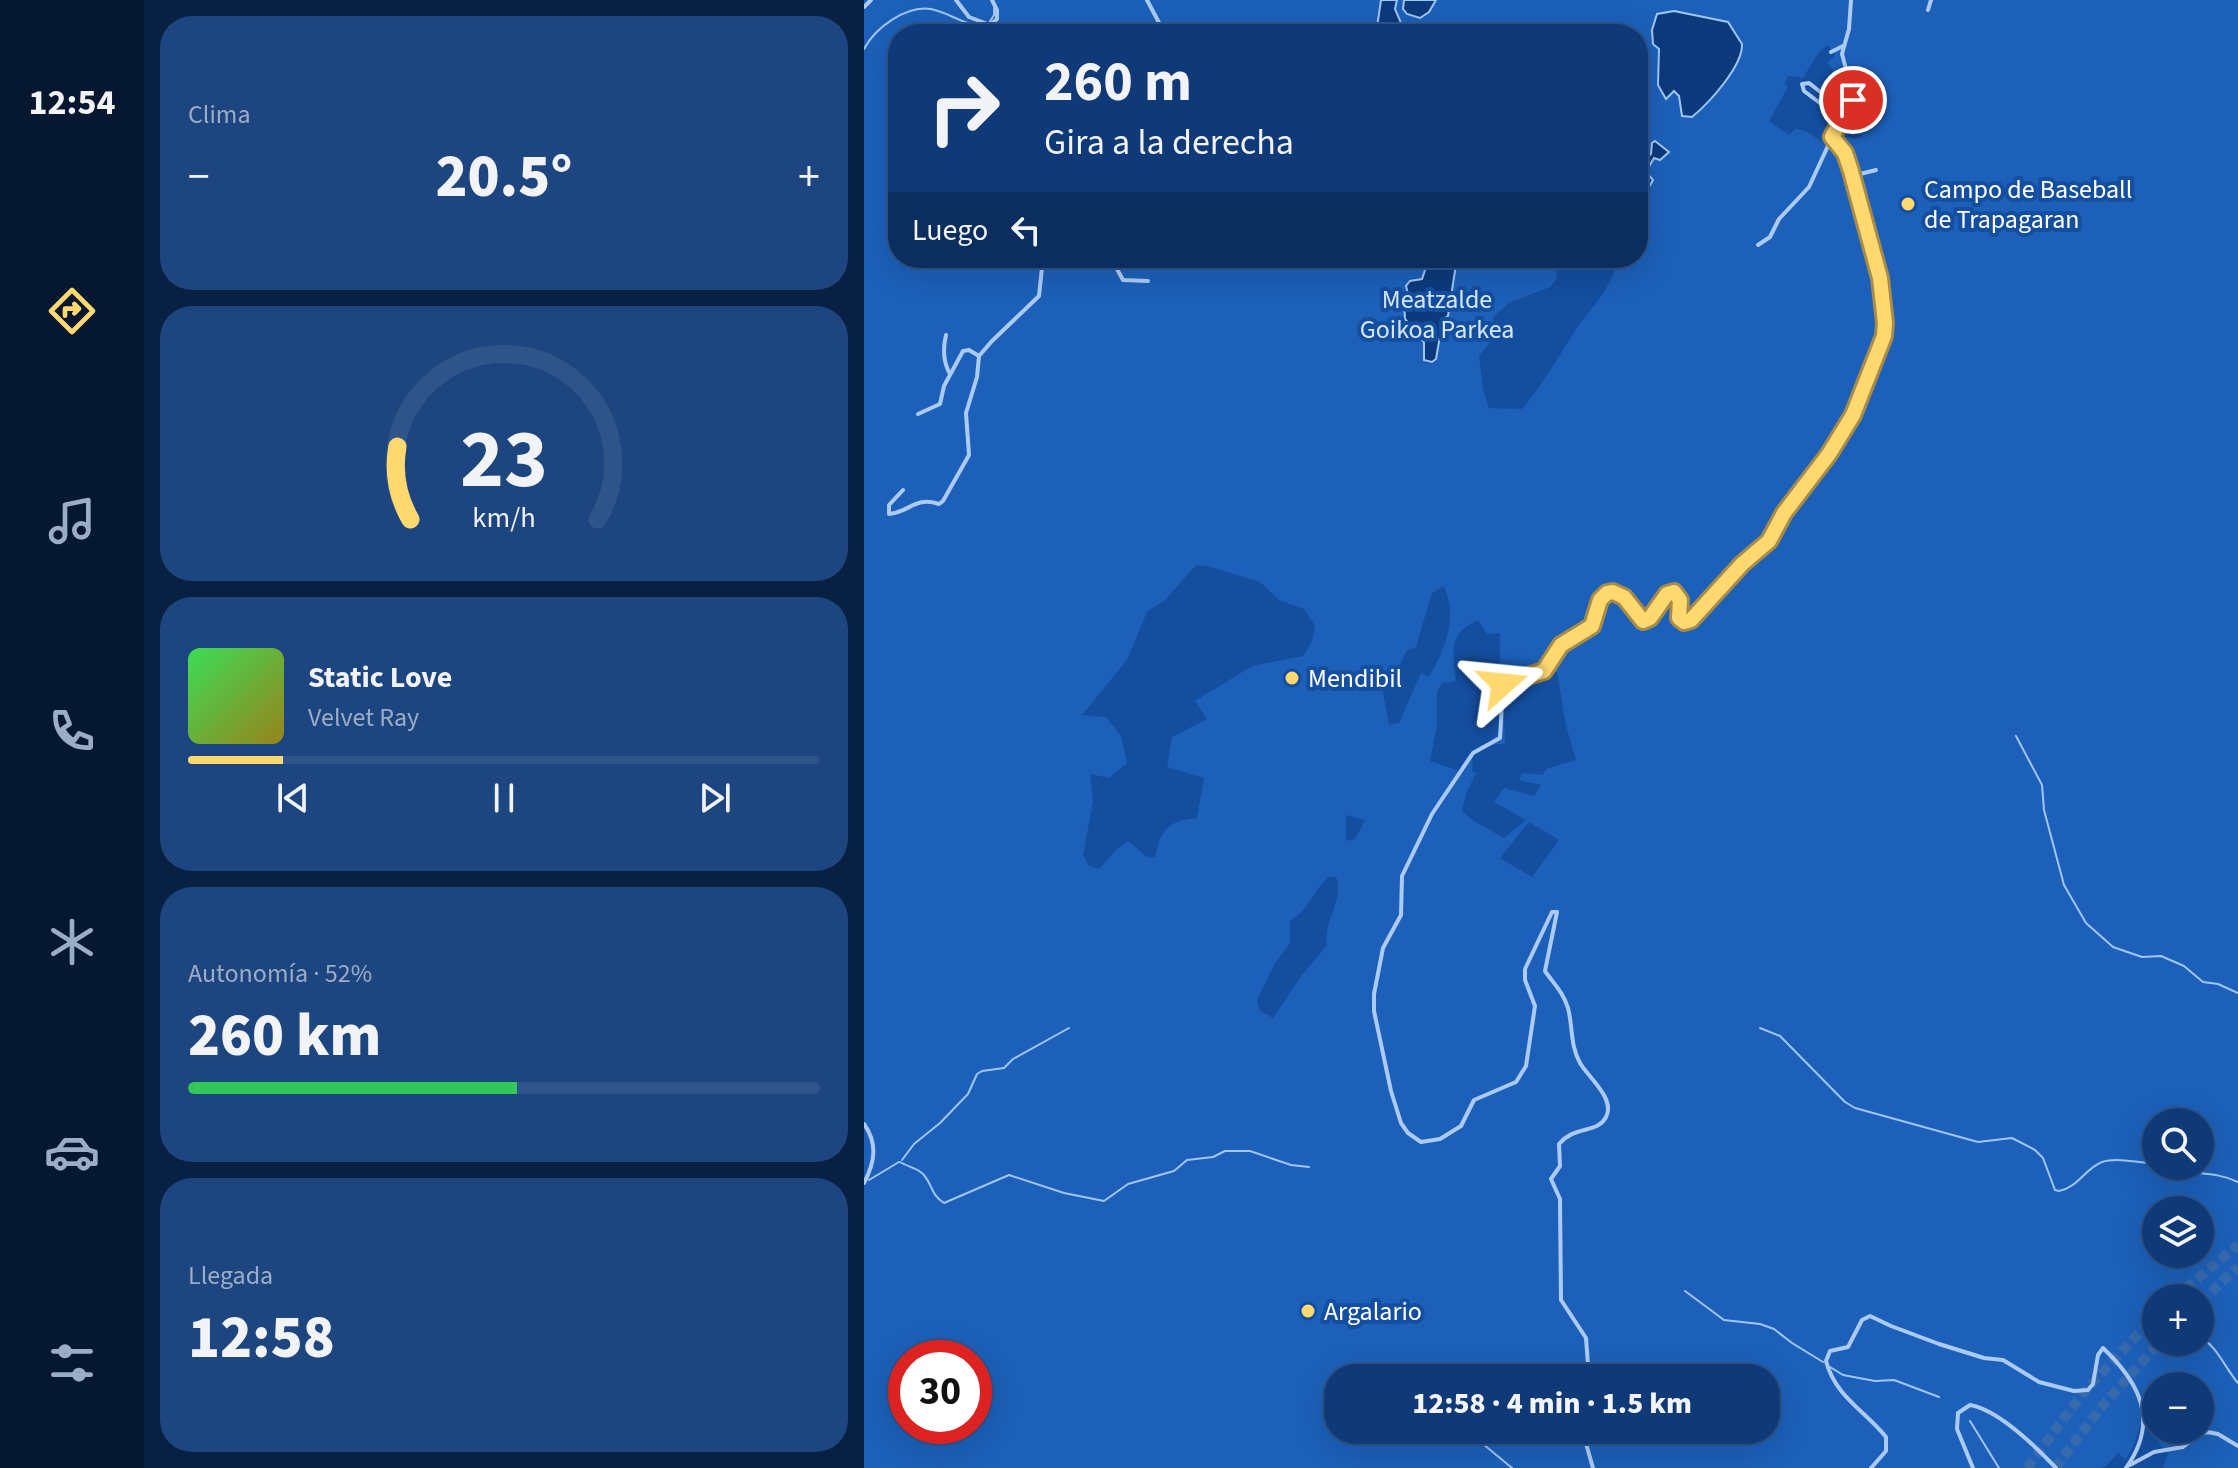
<!DOCTYPE html>
<html lang="es">
<meta charset="utf-8">
<style>
:root{--surface:#0f3a77;--page:#1d457f;--text:#f1f3f6;--muted:#9badc6;--line:#2f5489;--accent:#ffd86f}
body{margin:0;font-family:"Source Sans 3",sans-serif;background:var(--page);color:var(--text);height:100vh;display:flex;flex-direction:column;font-size:30px;white-space:nowrap}
*{box-sizing:border-box;margin:0}
p{font-size:26px;color:var(--muted)}
.icon{flex:none;width:44px;height:44px;fill:none;stroke:currentColor;stroke-width:2;stroke-linecap:round;stroke-linejoin:round}
.map{position:relative;flex:1;overflow:hidden}
.details{display:flex;flex-direction:column;gap:16px;padding:16px;background:#082041;width:720px}
.details>*{flex:none}
.hud{position:absolute;left:24px;top:24px;width:760px;height:244px;border-radius:32px;box-shadow:0 8px 32px #0002,0 0 0 2px var(--line);background:#0f3a77;color:var(--text);overflow:hidden}
.tools{position:absolute;left:1278px;top:1108px;display:grid;gap:16px}
.tools a{display:grid;place-items:center;width:72px;height:72px;border-radius:50%;background:var(--surface);box-shadow:0 8px 32px #0002,0 0 0 2px var(--line);font-size:40px}
.speed{position:absolute;left:24px;top:1340px;display:flex;gap:16px;font-size:40px;font-weight:700;text-align:center}
.speed>*{display:grid;place-content:center;width:104px;height:104px;border-radius:50%;background:var(--surface);box-shadow:0 8px 32px #0002,0 0 0 2px var(--line);line-height:1}
.speed .limit{border:12px solid #d22;background:#fff;color:#111}
.pin{position:absolute;display:grid;place-items:center;width:68px;height:68px;color:#fff;margin:-34px;border:4px solid #fff;border-radius:50%;box-shadow:0 2px 8px #0007}
.me{position:absolute;width:88px;margin:-44px;rotate:72deg;stroke-linejoin:round;filter:drop-shadow(0 0 6px #0008)}
.turn{display:flex;align-items:center;gap:28px;height:168px;padding:0 24px;font-size:36px}
.turn .icon{width:104px;height:104px;stroke-width:2.5}
.turn b{display:block;font-size:56px;line-height:68px}
.then{display:flex;align-items:center;height:76px;padding:0 24px;background:#0003;gap:16px;font-size:30px}
.big{font-size:60px;font-weight:800;line-height:1.1}
.details .tile{flex:1;display:flex;flex-direction:column;justify-content:center;gap:12px;min-width:0;padding:0 28px;border-radius:32px;background:var(--page)}
.details .dial{align-items:center;gap:0}
.dial svg{height:208px;overflow:visible;fill:none;stroke:var(--line);stroke-width:7;stroke-linecap:round;text-anchor:middle}
.dial text{fill:var(--text);stroke:none}
.song{display:flex;align-items:center;gap:24px}
.cover{width:96px;height:96px;border-radius:12px;background:linear-gradient(135deg,hsl(130 70% 55%),hsl(50 70% 35%))}
.played{height:8px;border-radius:4px;background:linear-gradient(90deg,var(--accent) 15%,var(--line) 15%)}
.keys{display:flex;justify-content:space-around;direction:ltr}
.heat{display:flex;justify-content:space-between;align-items:center;font-size:44px;direction:ltr}
.charge{height:12px;border-radius:6px;background:linear-gradient(90deg,#34c759 52%,var(--line) 0)}
.trip{position:absolute;left:460px;top:1364px;width:456px;height:80px;border-radius:32px;background:var(--surface);box-shadow:0 8px 32px #0002,0 0 0 2px var(--line);font-weight:800;line-height:80px;text-align:center}
main{display:flex;flex:1;min-height:0}
.menu{display:flex;flex-direction:column;width:144px;justify-content:space-around;align-items:center;background:#061730;color:var(--muted)}
.menu .icon{width:56px;height:56px}
.menu .current{color:var(--accent)}
.menu b{font-size:36px;color:var(--text)}
.map>svg:first-child{display:block}
.green{fill:#1c60b9;fill-rule:evenodd}
.water{fill:#0c3a7c;stroke:#9fc6f7;stroke-width:2}
.lines{fill:none;stroke-linecap:round;stroke-linejoin:round}
.stream{stroke:#9fc6f7;stroke-width:2}
.highway-tunnel{stroke:#3769ad;stroke-width:10;stroke-dasharray:10 5;stroke-linecap:butt}
.street{stroke:#accbf4;stroke-width:4}
.route-casing{stroke:#a68c48;stroke-width:20}
.route{stroke:#ffd86f;stroke-width:14}
.poi-dot{fill:#ffd86f;stroke:#144e9f;stroke-width:3}
.labels{text-anchor:middle;dominant-baseline:central;stroke-width:8;stroke-linejoin:round;paint-order:stroke}
.poi-label{font-size:26px;fill:#fff;stroke:#144e9f;text-anchor:start}
.park-label{font-size:26px;fill:#d5e7fd;stroke:#144e9f}
</style>
<main>
<nav class="menu">
<b>12:54</b>
<svg class="icon current" aria-label="directions" viewBox="0 0 24 24"><path d="M12 3l9 9-9 9-9-9zM9 14v-3h6M13 9l2 2-2 2"/></svg>
<svg class="icon" aria-label="music" viewBox="0 0 24 24"><path d="M9 18V5l10-2v13"/><circle cx="6" cy="18" r="3"/><circle cx="16" cy="16" r="3"/></svg>
<svg class="icon" aria-label="phone" viewBox="0 0 24 24"><path d="M5 4h4l2 5-3 2q2 4 5 5l2-3 5 2v4C11 20 4 13 5 4z"/></svg>
<svg class="icon" aria-label="climate" viewBox="0 0 24 24"><path d="M12 3v18M4 7l16 10M4 17L20 7"/></svg>
<svg class="icon" aria-label="car" viewBox="0 0 24 24"><path d="M5 17H2v-5l4-1 3-4h7l3 4 3 1v5h-3M9 17h6M6 11h13"/><circle cx="7" cy="17" r="2"/><circle cx="17" cy="17" r="2"/></svg>
<svg class="icon" aria-label="filters" viewBox="0 0 24 24"><path d="M4 7h16M4 17h16"/><circle cx="9" cy="7" r="2"/><circle cx="15" cy="17" r="2"/></svg>
</nav>
<section class="details">
<div class="tile"><p>Clima</p>
<div class="heat"><a>−</a><b class="big">20.5°</b><a>+</a></div>
</div>
<div class="tile dial"><svg viewBox="0 0 100 80">
<path d="M14 69A42 42 0 1 1 86 69"/>
<path d="M14 69A42 42 0 0 1 9 41" stroke="#ffd86f"/>
<text x="50" y="56" font-size="32" font-weight="700">23</text>
<text x="50" y="72" font-size="11">km/h</text>
</svg></div>
<div class="tile">
<div class="song"><i class="cover"></i><div><b>Static Love</b><p>Velvet Ray</p></div></div>
<div class="played"></div>
<div class="keys"><svg class="icon" aria-label="previous" viewBox="0 0 24 24"><path d="M18 5L8 12l10 7zM5 5v14"/></svg><svg class="icon" aria-label="pause" viewBox="0 0 24 24"><path d="M8 5v14M16 5v14"/></svg><svg class="icon" aria-label="next" viewBox="0 0 24 24"><path d="M6 5l10 7-10 7zM19 5v14"/></svg></div>
</div>
<div class="tile"><p>Autonomía · 52%</p><b class="big">260 km</b><div class="charge"></div></div>
<div class="tile"><p>Llegada</p><b class="big">12:58</b></div>
</section>
<div class="map">
<svg width="1374" height="1468" viewBox="0 0 1374 1468">
<rect width="100%" height="100%" fill="#144e9f"/>
<path class="green" d="M0 0H1374V1468H1299L1304 1453 1294 1443 1300 1435 1298 1430H1336V1386H1292V1410L1289 1407C1271 1418 1278 1441 1261 1459L1254 1453 1241 1467 1236 1468H0ZM34 34H774V258H754C747 293 724 309 707 337 690 364 678 385 658 409L625 408 619 390 615 356 633 334 629 317 645 303 686 287 692 280 693 267 697 258H34ZM964 45 971 56 963 63 982 85 988 83 991 98 988 110 1000 113 1007 126 996 131 998 136 990 139 973 135 977 144 972 149C959 145 944 129 932 129L925 135 905 121 924 87 921 84 924 76 939 78 955 52ZM332 565 343 566 396 582 415 600 440 609 451 626 448 641 439 656 388 666 331 701 343 719 308 737 303 767 340 778 333 818C303 821 297 829 291 858L283 857 264 841 253 849 235 869 225 866 219 855 229 802 226 774 245 778 263 763 257 736 242 717 218 715 263 660 283 612 302 599ZM580 586C594 619 582 647 565 677L557 673 535 723 525 725 518 687 535 667 543 650 552 647 568 593ZM614 620 623 634 636 633 635 732C621 752 608 741 595 771L566 761 573 725V692L578 683 592 681C589 652 583 634 614 620ZM684 672H693L702 726 712 760 682 769 679 775 658 773 655 780 677 785 670 796 640 788 630 802 662 820 640 838 610 821 598 811 602 794 612 773 608 771 609 756C618 747 628 744 641 744L639 690 641 684ZM482 815 501 820 491 839 482 841ZM665 822 695 840 668 877 636 858ZM465 877H472C481 900 458 922 463 945L438 975 409 1018 396 1011 393 1000 411 963 426 943V921C445 910 449 890 465 877ZM1292 1122H1336V1166H1292ZM1292 1210H1336V1254H1292ZM1292 1298H1336V1342H1292ZM42 1358H110V1426H42ZM474 1378H902V1430H474Z"/>
<g class="water">
<polygon points="517,0 533,0 531,9 537,23 526,34 512,34"/>
<polygon points="540,0 572,0 565,12 556,18 543,14 539,9"/>
<path d="M810 11 864 22 878 44C879 66 845 103 828 117L818 116 815 96 810 91 802 99 794 85 795 49 789 44 788 30 793 14Z"/>
<path d="M791 141 805 152 796 160 790 158 782 172 789 180C785 189 778 193 774 202V164L787 154 788 143Z"/>
<polygon points="565,258 593,258 584,316 579,319 572,359 568,362 560,360 560,342 541,319 540,300 544,294 542,286 546,281 558,279"/>
</g>
<g class="lines">
<g class="stream">
<polyline points="125,23 130,15 130,8"/>
<path d="M0 49C11 28 42 5 67 9 87 13 100 26 121 26"/>
<polyline points="1152,736 1178,785 1180,810 1200,885 1222,923 1249,947 1278,957 1297,956 1320,966 1339,982 1354,984 1374,993"/>
<path d="M896 1028 916 1036 981 1102 991 1108 1114 1142 1148 1138 1171 1150 1179 1158 1191 1190 1195 1191C1213 1188 1222 1168 1238 1162 1253 1157 1277 1163 1292 1164"/>
<polyline points="38,1160 50,1144 76,1123 104,1094 113,1074 118,1071 140,1068 149,1059 205,1028"/>
<path d="M36 1162C44 1167 54 1168 60 1175 69 1186 67 1195 80 1203L145 1175 200 1193 240 1201 264 1184 310 1171 323 1160 349 1157 361 1151H386L427 1165 445 1167"/>
<path d="M1300 1166C1325 1176 1350 1170 1374 1182"/>
<polyline points="5,1180 35,1162"/>
<polyline points="821,1291 860,1320 896,1324 910,1329 928,1343 959,1362"/>
<path d="M1336 1337C1353 1346 1361 1368 1374 1383"/>
<polyline points="966,1367 979,1375 1011,1381 1030,1380 1075,1397"/>
<polyline points="1106,1421 1135,1468"/>
<polyline points="610,1430 619,1444 648,1468"/>
</g>
<g class="highway-tunnel">
<polyline points="1310,1298 1374,1245"/>
<polyline points="1336,1302 1374,1267"/>
<polyline points="1163,1468 1219,1393 1292,1315"/>
<polyline points="1191,1468 1235,1410 1296,1342"/>
</g>
<g class="street">
<polyline points="92,0 105,17 126,25 133,19 133,10 128,0"/>
<polyline points="283,0 301,34"/>
<polyline points="0,7 7,0"/>
<polyline points="1064,10 1067,0"/>
<polyline points="967,52 979,46"/>
<polyline points="977,119 940,91 938,84 945,83 983,113"/>
<polyline points="988,176 1012,170"/>
<polyline points="894,245 906,237 915,219 945,187 975,122 987,106 989,95 978,54 985,29 987,0"/>
<polyline points="255,258 253,269 259,280 284,281"/>
<path d="M82 335C79 348 79 362 86 374"/>
<polyline points="115,356 128,341 175,296 179,258"/>
<path d="M39 490 25 505V514C46 512 51 496 75 504L79 501 105 455 102 413 113 377 115 356 105 350 99 351 80 386 76 404 54 414"/>
<path d="M0 1124C14 1144 11 1162 0 1183"/>
<path d="M725 1378 722 1338 697 1300 696 1199 687 1179 696 1166 695 1144C711 1125 733 1134 742 1117 752 1099 724 1077 716 1063 706 1045 709 1027 704 1008 699 992 690 984 681 971L693 912H688L661 969V980L671 1006 662 1066 652 1082 610 1100 597 1126 576 1139 557 1142 544 1133 537 1123 527 1091 510 1011V994L519 948 537 915 538 876 568 814 609 753 636 738 639 684 680 671 697 645 728 626 736 600 743 593 749 592 760 597 779 621 786 618 803 594 810 592 816 600V619L821 622 827 620 878 564 905 541 920 513 965 454 989 415 1020 336 1021 323 1016 278 987 171 981 153 968 137"/>
<polyline points="722,1430 721,1440 729,1468"/>
<polyline points="1266,1465 1290,1452 1319,1447 1333,1435 1343,1432 1354,1434 1374,1446"/>
<path d="M1007 1468 1022 1451V1437C1001 1411 971 1396 962 1361L966 1351 984 1347 998 1320 1006 1316 1027 1326 1075 1344 1120 1358 1139 1360 1175 1382 1210 1391 1224 1390 1229 1384 1234 1355 1239 1348C1277 1384 1295 1422 1262 1468"/>
<path d="M1109 1468 1093 1429 1094 1413 1106 1405C1135 1410 1173 1448 1192 1468"/>
</g>
</g>
<g class="lines">
<g class="route-casing">
<path id="route" d="M639 684 680 671 697 645 728 626 736 600 743 593 749 592 760 597 779 621 786 618 803 594 810 592 816 600 815 618 820 622 827 620 878 564 905 541 920 513 965 454 989 415 1020 336 1021 323 1016 278 987 171 981 153 968 137C974 124 986 113 989 100"/>
</g>
<use href="#route" class="route"/>
</g>
<g class="poi-dot">
<circle cx="1044" cy="204" r="8"/>
<circle cx="428" cy="678" r="8"/>
<circle cx="444" cy="1311" r="8"/>
</g>
<g class="labels">
<g class="poi-label">
<text x="1060" y="189">Campo de Baseball<tspan x="1060" dy="30">de Trapagaran</tspan></text>
<text x="444" y="678">Mendibil</text>
<text x="460" y="1311">Argalario</text>
</g>
<g class="park-label">
<text x="573" y="299">Meatzalde<tspan x="573" dy="30">Goikoa Parkea</tspan></text>
</g>
</g>
</svg>
<div class="tools">
<a><svg class="icon" aria-label="search" viewBox="0 0 24 24"><circle cx="10" cy="10" r="6"/><path d="M15 15l6 6"/></svg></a>
<a><svg class="icon" aria-label="layers" viewBox="0 0 24 24"><path d="M12 4l9 5-9 5-9-5zM3 14l9 5 9-5"/></svg></a>
<a>+</a>
<a>−</a>
</div>
<div class="speed"><div class="limit">30</div></div>
<div class="pin" style="left:989px;top:100px;background:#d93025"><svg class="icon" aria-label="arrive" viewBox="0 0 24 24"><path d="M6 21V4h12l-3 4 3 4H6"/></svg></div>
<svg class="me" style="left:639px;top:684px" viewBox="-20 -20 40 40"><path d="M0-17L14 15 0 8-14 15z" fill="#ffd86f" stroke="#fff" stroke-width="4"/></svg>
<div class="trip">12:58 · 4 min · 1.5 km</div>
<div class="hud">
<div class="turn"><svg class="icon" aria-label="right" viewBox="0 0 24 24"><path d="M7 20v-9h11M14 6l5 5-5 5"/></svg><div><b>260 m</b>Gira a la derecha</div></div>
<div class="then">Luego<svg class="icon" aria-label="left" viewBox="0 0 24 24"><path d="M17 20v-9H6M10 6l-5 5 5 5"/></svg></div>
</div>
</div>
</main>
